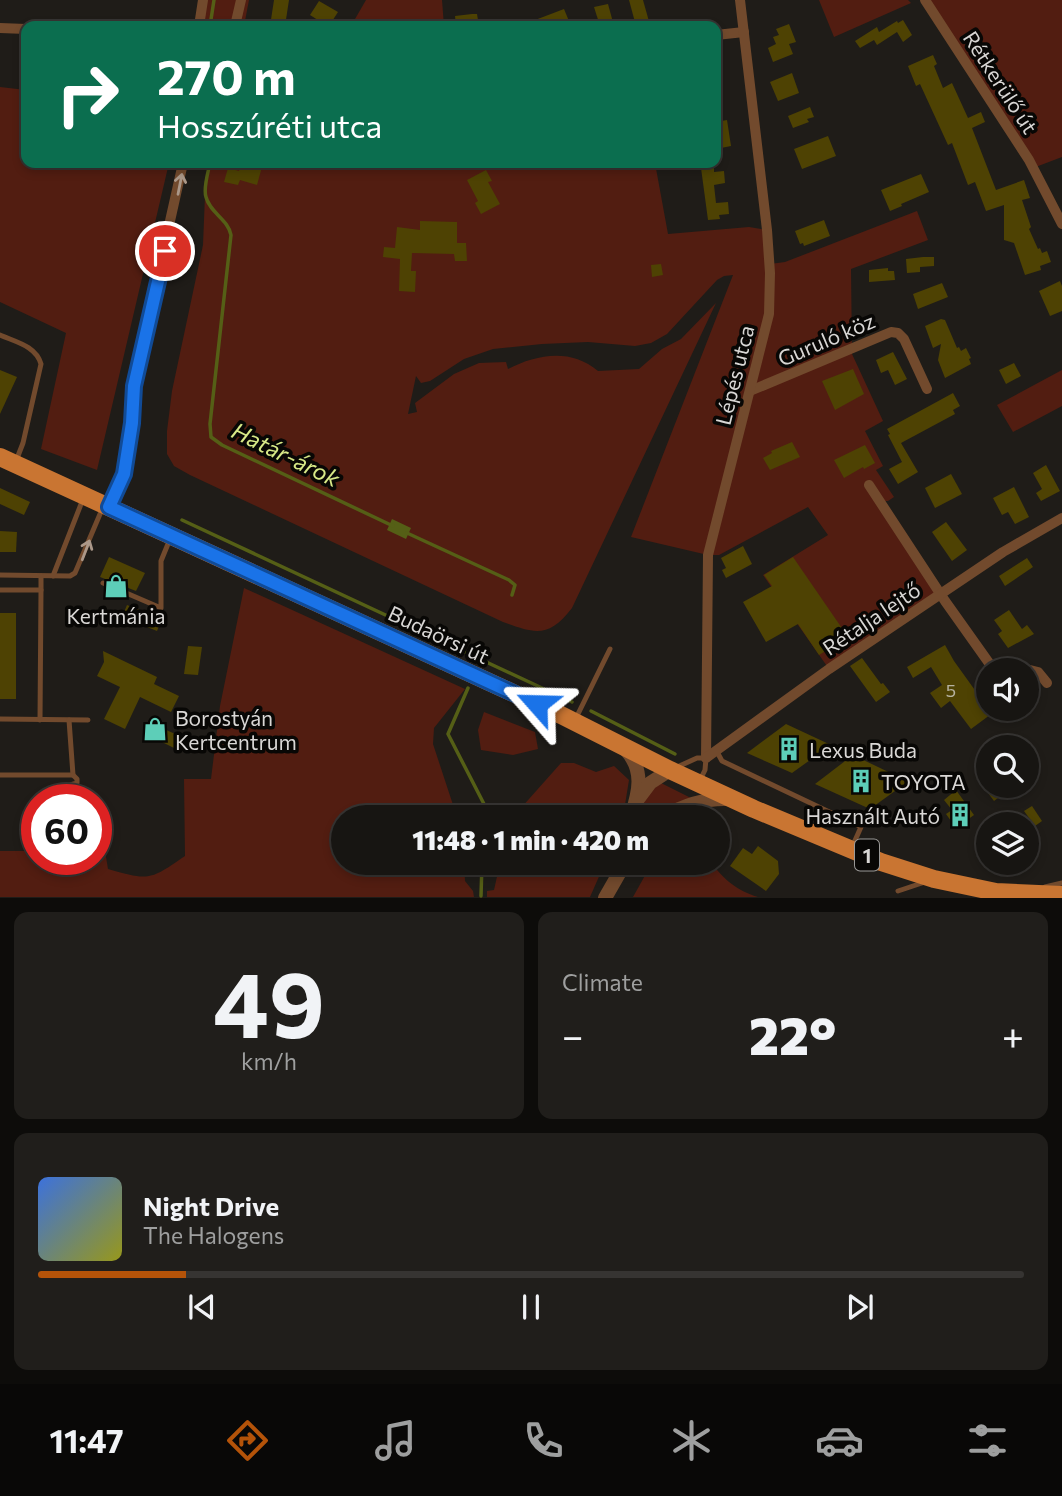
<!DOCTYPE html>
<meta charset="utf-8">
<style>
:root{--surface:#171512;--page:#201e1b;--text:#f1f3f6;--muted:#9e9f9f;--line:#363432;--accent:#b45309}
body{margin:0;font-family:Commissioner,sans-serif;background:var(--page);color:var(--text);height:100vh;display:flex;flex-direction:column;font-size:26px;white-space:nowrap}
*{box-sizing:border-box;margin:0}
p{font-size:23px;color:var(--muted)}
.icon{flex:none;width:38px;height:38px;fill:none;stroke:currentColor;stroke-width:2;stroke-linecap:round;stroke-linejoin:round}
.map{position:relative;height:898px;overflow:hidden}
.panel{display:flex;flex-direction:column;gap:14px;padding:14px;background:#0d0c0a;flex:1}
.panel>*{flex:none}
.hud{position:absolute;left:21px;top:21px;width:700px;height:147px;border-radius:14px;box-shadow:0 4px 10px #0003,0 0 0 2px var(--line);background:#0b6e4f;color:#fff;overflow:hidden}
.tools{position:absolute;left:976px;top:658px;display:grid;gap:14px}
.tools a{display:grid;place-items:center;width:63px;height:63px;border-radius:50%;background:var(--surface);box-shadow:0 4px 10px #0003,0 0 0 2px var(--line);font-size:35px}
.speed{position:absolute;left:21px;top:784px;display:flex;gap:14px;font-size:35px;font-weight:700;text-align:center}
.speed>*{display:grid;place-content:center;width:91px;height:91px;border-radius:50%;background:var(--surface);box-shadow:0 4px 10px #0003,0 0 0 2px var(--line);line-height:1}
.speed .limit{border:10px solid #d22;background:#fff;color:#111}
.pin{position:absolute;display:grid;place-items:center;width:60px;height:60px;color:#fff;margin:-30px;border:4px solid #fff;border-radius:50%;box-shadow:0 2px 7px #0007}
.me{position:absolute;width:77px;margin:-38px;rotate:295deg;stroke-linejoin:round;filter:drop-shadow(0 0 5px #0008)}
.turn{display:flex;align-items:center;gap:24px;height:147px;padding:0 21px;font-size:32px}
.turn .icon{width:91px;height:91px;stroke-width:2.5}
.turn b{display:block;font-size:49px;line-height:60px}
.big{font-size:52px;font-weight:800;line-height:1.1}
.panel .card{flex:1;display:flex;flex-direction:column;justify-content:center;gap:10px;min-width:0;padding:0 24px;border-radius:14px;background:var(--page)}
.panel .dial{align-items:center;gap:0}
.dial b{font-size:91px;line-height:1}
.song{display:flex;align-items:center;gap:21px}
.cover{width:84px;height:84px;border-radius:10px;background:linear-gradient(135deg,hsl(220 70% 55%),hsl(60 70% 35%))}
.played{height:7px;border-radius:4px;background:linear-gradient(90deg,var(--accent) 15%,var(--line) 15%)}
.keys{display:flex;justify-content:space-around;direction:ltr}
.heat{display:flex;justify-content:space-between;align-items:center;font-size:38px;direction:ltr}
.panel .tiles{flex:1;display:grid;gap:14px;grid-template-columns:1fr 1fr}
.card:last-child{grid-column:span 2}
.trip{position:absolute;left:331px;top:805px;width:399px;height:70px;border-radius:35px;background:var(--surface);box-shadow:0 4px 10px #0003,0 0 0 2px var(--line);font-weight:800;line-height:70px;text-align:center}
.tabs{display:flex;height:112px;justify-content:space-around;align-items:center;background:#090807;color:var(--muted)}
.tabs .icon{width:49px;height:49px}
.tabs .current{color:var(--accent)}
.tabs b{font-size:32px;color:var(--text)}
.map>svg:first-child{display:block}
.green{fill:#521d11}
.water{fill:#555f16}
.lines{fill:none;stroke-linecap:round;stroke-linejoin:round}
.stream{stroke:#555f16;stroke-width:3.5}
.building{fill:#4e4203}
.service{stroke:#724a2d;stroke-width:5}
.minor{stroke:#724a2d;stroke-width:10}
.tertiary{stroke:#724a2d;stroke-width:14}
.primary{stroke:#c97532;stroke-width:18}
.oneway{stroke:#ab9889}
.route-casing{stroke:#114b97;stroke-width:18}
.route{stroke:#1a73e8;stroke-width:12}
.labels{text-anchor:middle;dominant-baseline:central;stroke-width:7;stroke-linejoin:round;paint-order:stroke}
.number-label{font-size:18px;fill:#b6b2a0}
.shield{fill:#080705;stroke:#9a9997;stroke-width:2}
.shield-label{font-size:19px;font-weight:bold;fill:#d9d7d5}
.street-label{font-size:21px;fill:#d9d7d5;stroke:#080705}
.poi-label{font-size:21px;fill:#d9d7d5;stroke:#080705;text-anchor:start}
.water-label{font-size:23px;font-style:italic;fill:#d8e987;stroke:#080705}
</style>
<div class="map">
<svg width="1062" height="898" viewBox="0 0 1062 898">
<rect width="100%" height="100%" fill="#1f1c18"/>
<g class="green">
<polygon points="207,0 249,0 244,26 203,26"/>
<polygon points="366,0 442,0 444,26 351,26"/>
<polygon points="819,0 908,0 911,3 834,37"/>
<polygon points="925,0 1062,0 1062,157 1033,168"/>
<polygon points="0,87 26,90 26,163 169,163 97,470 41,449 66,333 0,302"/>
<path d="M210 163H655L668 234 749 227 767 230 770 264 785 262 917 211 928 240 851 269 852 354 883 421 865 431 883 466 876 470 894 497 888 501H880L942 594 829 669 763 575 828 535 808 507 719 555H708L631 537 733 275 724 276 717 280 667 334 651 343 635 346 588 342 542 344 493 349 464 359 430 381 421 383 416 376 408 414 417 412 415 403 454 374 479 363 506 362 508 369C537 354 571 348 598 371L639 369 662 349 681 339 716 303 572 608C549 638 535 634 503 622L190 475 174 466 167 454V431L172 391 203 245 205 195Z"/>
<polygon points="1062,370 1062,406 1013,432 997,405"/>
<path d="M244 588 465 689 434 728 433 744 457 817H343V863H464L465 881 473 891 474 897H0V851H37V859H96V851H105L108 869C150 881 150 880 185 856L184 779H211L220 706Z"/>
<polygon points="484,712 535,732 538,749 513,755 481,750 478,730"/>
<polygon points="561,763 574,763 596,772 614,766 629,780 623,817 513,817"/>
<path d="M661 783 691 798C672 805 657 817 638 817L648 793Z"/>
<polygon points="500,863 605,863 590,897 487,897 487,891 494,890"/>
<path d="M652 863H711C725 880 736 890 758 897H633Z"/>
</g>
<polygon class="water" points="392,519 411,528 406,539 387,530"/>
<g class="lines">
<g class="stream">
<polyline points="210,26 214,0"/>
<path d="M210 163C208 173 203 188 206 197 210 213 228 219 231 235L210 424 211 437 222 445 393 526"/>
<polyline points="182,520 572,702"/>
<polyline points="407,533 509,580 515,585 512,595"/>
<polyline points="468,688 448,734 484,804 484,817"/>
<polyline points="591,711 675,754"/>
<polyline points="481,896 482,863"/>
</g>
</g>
<g class="building">
<polygon points="274,0 289,0 285,26 270,26"/>
<polygon points="629,0 643,0 650,25 636,26"/>
<polygon points="319,1 338,12 329,26 318,26 321,22 310,15"/>
<polygon points="608,4 614,26 600,26 594,7"/>
<polygon points="564,9 571,26 523,26 522,25"/>
<polygon points="472,14 477,14 479,26 456,26 455,16"/>
<polygon points="903,20 912,35 903,42 897,32 877,45 874,40 860,48 855,41 877,27 879,32 897,21 898,23"/>
<polygon points="789,24 796,42 789,44 793,54 773,62 768,48 776,44 773,37 779,35 776,29"/>
<polygon points="933,55 937,64 934,66 943,88 952,83 968,118 981,112 985,122 972,128 996,190 1024,180 1030,198 1022,200 1031,227 1029,229 1038,249 1040,248 1042,253 1047,251 1051,262 1040,266 1041,270 1025,275 1014,243 1004,240 1004,205 986,211 975,182 968,185 952,143 948,145 920,84 916,86 908,66"/>
<polygon points="792,73 799,93 778,101 770,82"/>
<polygon points="810,107 814,117 807,119 809,122 793,128 788,116"/>
<polygon points="727,120 731,146 716,149 716,122"/>
<polygon points="828,136 836,156 802,169 794,149"/>
<polygon points="241,163 263,163 257,185 240,180 238,185 224,182 228,168 239,171"/>
<polygon points="714,166 714,172 724,171 725,183 714,185 716,203 728,202 729,214 719,215 720,219 708,220 701,168"/>
<polygon points="486,170 492,181 488,182 500,204 481,214 475,203 478,201 467,180"/>
<polygon points="921,174 929,192 901,204 902,206 890,211 881,190"/>
<polygon points="824,220 830,236 804,246 803,243 800,244 795,231"/>
<polygon points="420,221 457,222 457,243 466,243 467,261 455,261 454,254 412,253 411,271 416,271 415,292 399,291 400,259 383,257 384,247 395,248 397,227 420,230"/>
<polygon points="923,257 934,257 934,266 920,267 920,272 907,273 906,259"/>
<polygon points="661,264 663,275 652,277 651,265"/>
<polygon points="888,268 888,271 894,271 895,280 869,282 869,270"/>
<polygon points="1060,281 1062,286 1062,311 1050,316 1039,291"/>
<polygon points="942,283 948,297 918,309 913,294"/>
<polygon points="941,319 945,320 957,348 959,347 961,351 966,348 971,358 969,359 971,364 945,378 938,360 941,344 933,348 925,326"/>
<polygon points="893,352 907,379 895,385 888,370 881,373 876,360"/>
<polygon points="1014,363 1021,376 1006,384 999,370"/>
<polygon points="853,369 864,394 835,410 822,381"/>
<polygon points="0,370 17,377 0,414"/>
<polygon points="953,393 960,406 953,410 955,414 901,443 918,472 898,484 889,469 902,462 888,435 890,434 887,429"/>
<polygon points="792,442 800,457 770,470 763,458 772,453 771,451"/>
<polygon points="865,445 875,463 864,469 863,467 844,478 834,460"/>
<polygon points="1046,465 1060,491 1041,501 1036,493 1042,489 1033,473"/>
<polygon points="951,474 962,494 935,508 925,488"/>
<polygon points="1014,487 1029,517 1015,524 1008,512 1002,515 993,498"/>
<polygon points="0,488 30,502 24,515 0,504"/>
<polygon points="946,522 967,550 952,561 932,532"/>
<polygon points="0,531 17,532 16,552 0,552"/>
<polygon points="743,546 752,564 726,578 722,570 726,568 721,558"/>
<polygon points="109,557 145,573 136,591 100,577"/>
<polygon points="793,557 848,637 819,655 798,624 766,642 743,602 772,586 764,575"/>
<polygon points="1027,558 1033,567 1005,586 999,576"/>
<polygon points="127,605 162,619 157,631 122,617"/>
<polygon points="1009,610 1022,629 1027,625 1034,634 1008,648 998,634 1002,631 994,620"/>
<rect x="0" y="613" width="16" height="86"/>
<polygon points="945,645 954,661 982,700 989,695 989,709 998,709 971,729 950,701 941,708 930,693 942,685 931,667 913,678 907,667"/>
<polygon points="188,646 202,647 198,675 184,674"/>
<polygon points="103,651 157,677 154,684 179,696 171,712 140,697 125,729 104,719 120,687 97,676 104,662"/>
<polygon points="862,658 881,684 883,683 890,692 876,702 850,666"/>
<polygon points="786,724 831,745 792,773 747,753"/>
<polygon points="155,725 182,737 176,749 150,736"/>
<polygon points="853,755 901,778 906,783 870,809 815,784"/>
<polygon points="985,771 989,776 989,786 996,786 1002,795 994,801 976,777"/>
<polygon points="74,789 79,800 61,800 61,792"/>
<polygon points="956,790 974,815 956,828 946,814 952,810 944,800"/>
<polygon points="1032,806 1042,821 1035,826 1024,811"/>
<polygon points="758,846 778,861 779,874 766,891 730,866 743,848 752,854"/>
</g>
<g class="lines">
<g class="service">
<path d="M0 335C16 342 36 346 41 364L23 443 16 461"/>
<polyline points="0,575 70,576 75,573 103,507"/>
<polyline points="53,576 83,499"/>
<polyline points="103,583 161,608 161,561 170,539"/>
<polyline points="0,590 41,590 41,576"/>
<polyline points="576,718 610,649"/>
<polyline points="0,719 88,720"/>
<polyline points="40,720 41,590"/>
<polyline points="716,750 722,761 861,827 853,845"/>
<polyline points="675,768 697,758 706,758 705,770 700,780"/>
<polyline points="0,775 73,775 69,720"/>
<polyline points="67,786 77,783 77,779 73,775"/>
<polyline points="55,787 63,786"/>
<polyline points="1045,887 1062,883"/>
<polyline points="898,891 925,882"/>
</g>
<g class="minor">
<polyline points="925,0 1029,160 1062,224"/>
<polyline points="199,26 203,0"/>
<polyline points="235,26 241,0"/>
<polyline points="0,28 26,29"/>
<polyline points="716,35 744,32"/>
<polyline points="750,391 891,332 898,333 904,339 927,389"/>
<polyline points="869,485 945,601 994,670"/>
<polyline points="109,507 124,474 132,423 133,386 183,163"/>
<polyline points="1018,670 1022,668 1038,672 1047,683"/>
<polyline points="706,758 708,555 769,314 770,273 767,230 740,0"/>
<polyline points="706,758 829,669 1003,552 1062,518"/>
</g>
<g class="tertiary">
<path d="M625 749C645 770 639 792 631 817"/>
<polyline points="638,799 650,783 670,770"/>
<path d="M663 817C684 805 704 798 728 799"/>
<polyline points="605,898 625,863"/>
</g>
<polyline class="primary" points="0,457 561,715 670,770 754,809 881,862 934,879 996,892 1062,895"/>
</g>
<defs><path id="oneway-shaft" d="M-6 0H5M1.5-3L5.5 0L1.5 3" fill="none" stroke-width="1.6" stroke-linecap="round" stroke-linejoin="round" transform="scale(1.75)"/></defs>
<g class="oneway">
<use href="#oneway-shaft" transform="translate(180 184) rotate(-79)"/>
<use href="#oneway-shaft" transform="translate(86 550) rotate(-69)"/>
</g>
<g class="lines">
<g class="route-casing">
<polyline id="route" points="165,251 134,386 132,423 124,474 109,507 537,704"/>
</g>
<use href="#route" class="route"/>
</g>
<defs>
<g id="shop-bare" transform="scale(1.89)"><path d="M-5-2.5h2.3a2.7 3.5 0 0 1 5.4 0H5L5.5 6h-11ZM-1.5-2.5h3a1.5 2.3 0 0 0-3 0Z" fill="#5dceb8" stroke="#080705" stroke-width="2.5" paint-order="stroke"/></g>
<g id="building-bare" transform="scale(1.89)"><path d="M-4-6H4V6H1V3H-1V6H-4ZM-2.5-4.3h1.7v1.8h-1.7ZM.8-4.3h1.7v1.8H.8ZM-2.5-1h1.7V.8h-1.7ZM.8-1h1.7V.8H.8Z" fill="#5dceb8" stroke="#080705" stroke-width="2.5" paint-order="stroke"/></g>
</defs>
<g fill-rule="evenodd">
<use href="#shop-bare" x="116" y="586"/>
<use href="#shop-bare" x="155" y="729"/>
<use href="#building-bare" x="789" y="749"/>
<use href="#building-bare" x="861" y="781"/>
<use href="#building-bare" x="960" y="815"/>
</g>
<g class="labels">
<g class="number-label">
<text x="951" y="690">5</text>
</g>
<rect class="shield" x="855" y="839.5" width="24" height="31" rx="5"/>
<g class="shield-label">
<text x="867" y="855">1</text>
</g>
<g class="street-label">
<text transform="translate(1001 82) rotate(57)">Rétkerülő út</text>
<text transform="translate(826 339) rotate(-23)">Guruló köz</text>
<text transform="translate(734 375) rotate(-76)">Lépés utca</text>
<text transform="translate(871 618) rotate(-34)">Rétalja lejtő</text>
<text transform="translate(439 634) rotate(25)">Budaörsi út</text>
</g>
<g class="poi-label">
<text x="116" y="615" text-anchor="middle">Kertmánia</text>
<text x="175" y="717">Borostyán<tspan x="175" dy="24">Kertcentrum</tspan></text>
<text x="809" y="749">Lexus Buda</text>
<text x="881" y="781">TOYOTA</text>
<text x="940" y="815" text-anchor="end">Használt Autó</text>
</g>
<g class="water-label">
<text transform="translate(286 454) rotate(26)">Határ-árok</text>
</g>
</g>
</svg>
<div class="tools">
<a><svg class="icon" aria-label="sound" viewBox="0 0 24 24"><path d="M4 9h4l5-4v14l-5-4H4zM17 9q2 3 0 6"/></svg></a>
<a><svg class="icon" aria-label="search" viewBox="0 0 24 24"><circle cx="10" cy="10" r="6"/><path d="M15 15l6 6"/></svg></a>
<a><svg class="icon" aria-label="layers" viewBox="0 0 24 24"><path d="M12 4l9 5-9 5-9-5zM3 14l9 5 9-5"/></svg></a>
</div>
<div class="speed"><div class="limit">60</div></div>
<div class="pin" style="left:165px;top:251px;background:#d93025"><svg class="icon" aria-label="arrive" viewBox="0 0 24 24"><path d="M6 21V4h12l-3 4 3 4H6"/></svg></div>
<svg class="me" style="left:537px;top:704px" viewBox="-20 -20 40 40"><path d="M0-17L14 15 0 8-14 15z" fill="#1a73e8" stroke="#fff" stroke-width="4"/></svg>
<div class="trip">11:48 · 1 min · 420 m</div>
<div class="hud">
<div class="turn"><svg class="icon" aria-label="right" viewBox="0 0 24 24"><path d="M7 20v-9h11M14 6l5 5-5 5"/></svg><div><b>270 m</b>Hosszúréti utca</div></div>
</div>
</div>
<section class="panel">
<div class="tiles">
<div class="card dial"><b>49</b><p>km/h</p></div>
<div class="card"><p>Climate</p>
<div class="heat"><a>−</a><b class="big">22°</b><a>+</a></div>
</div>
<div class="card">
<div class="song"><i class="cover"></i><div><b>Night Drive</b><p>The Halogens</p></div></div>
<div class="played"></div>
<div class="keys"><svg class="icon" aria-label="previous" viewBox="0 0 24 24"><path d="M18 5L8 12l10 7zM5 5v14"/></svg><svg class="icon" aria-label="pause" viewBox="0 0 24 24"><path d="M8 5v14M16 5v14"/></svg><svg class="icon" aria-label="next" viewBox="0 0 24 24"><path d="M6 5l10 7-10 7zM19 5v14"/></svg></div>
</div>
</div>
</section>
<nav class="tabs">
<b>11:47</b>
<svg class="icon current" aria-label="directions" viewBox="0 0 24 24"><path d="M12 3l9 9-9 9-9-9zM9 14v-3h6M13 9l2 2-2 2"/></svg>
<svg class="icon" aria-label="music" viewBox="0 0 24 24"><path d="M9 18V5l10-2v13"/><circle cx="6" cy="18" r="3"/><circle cx="16" cy="16" r="3"/></svg>
<svg class="icon" aria-label="phone" viewBox="0 0 24 24"><path d="M5 4h4l2 5-3 2q2 4 5 5l2-3 5 2v4C11 20 4 13 5 4z"/></svg>
<svg class="icon" aria-label="climate" viewBox="0 0 24 24"><path d="M12 3v18M4 7l16 10M4 17L20 7"/></svg>
<svg class="icon" aria-label="car" viewBox="0 0 24 24"><path d="M5 17H2v-5l4-1 3-4h7l3 4 3 1v5h-3M9 17h6M6 11h13"/><circle cx="7" cy="17" r="2"/><circle cx="17" cy="17" r="2"/></svg>
<svg class="icon" aria-label="filters" viewBox="0 0 24 24"><path d="M4 7h16M4 17h16"/><circle cx="9" cy="7" r="2"/><circle cx="15" cy="17" r="2"/></svg>
</nav>
